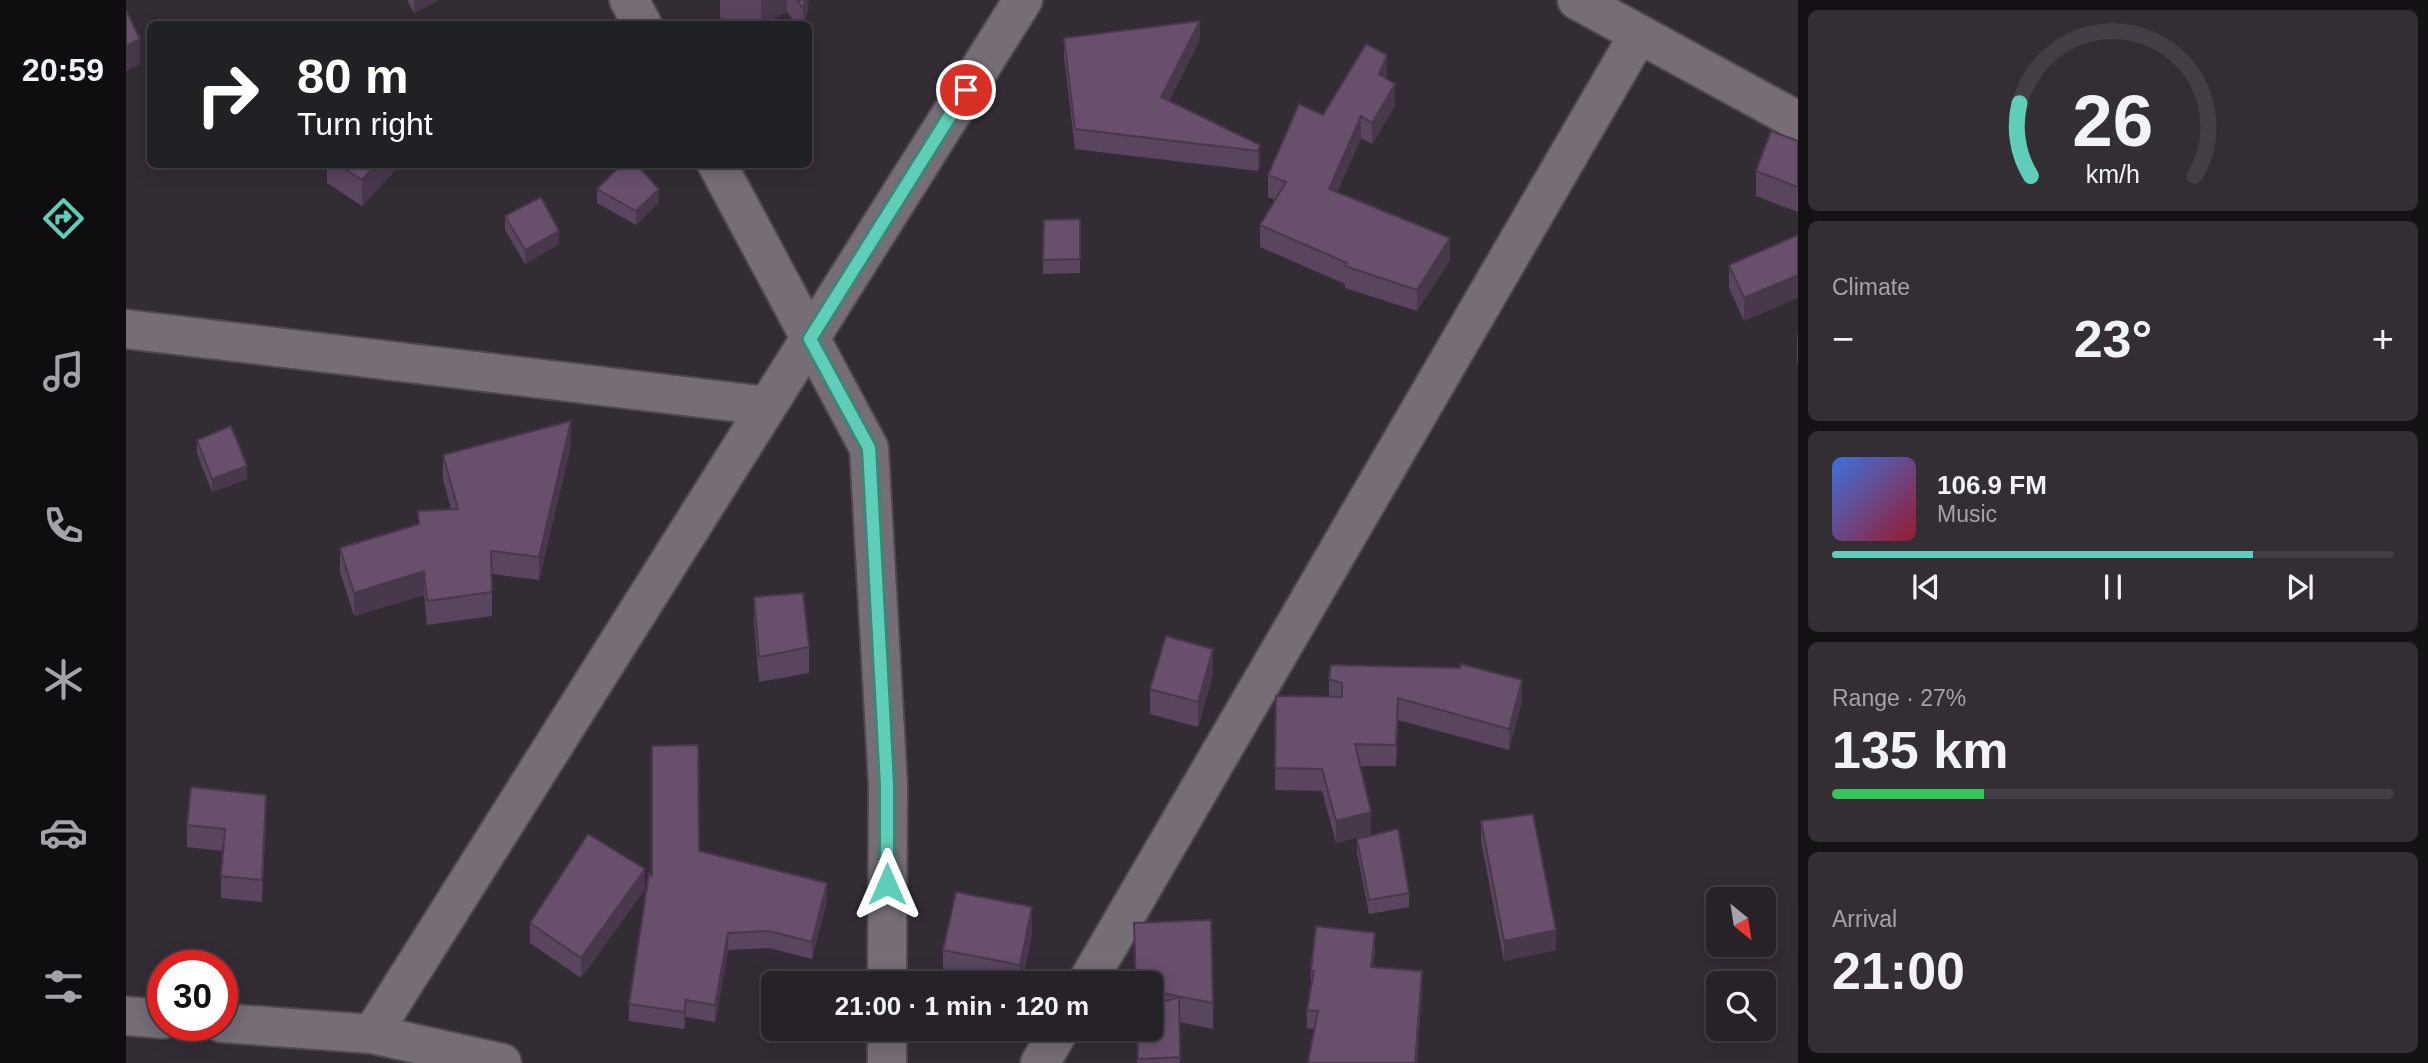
<!DOCTYPE html>
<meta charset="utf-8">
<style>
:root{--surface:#272128;--page:#332e34;--text:#f1f3f6;--muted:#a4a3a8;--line:#433e45;--accent:#5eceb8}
body{margin:0;font-family:Helvetica,sans-serif;background:var(--page);color:var(--text);height:100vh;display:flex;flex-direction:column;font-size:26px;white-space:nowrap}
*{box-sizing:border-box;margin:0}
p{font-size:23px;color:var(--muted)}
.icon{flex:none;width:38px;height:38px;fill:none;stroke:currentColor;stroke-width:2;stroke-linecap:round;stroke-linejoin:round}
.map{position:relative;flex:1;overflow:hidden}
.details{display:flex;flex-direction:column;gap:10px;padding:10px;background:#151216;width:630px}
.details>*{flex:none}
.banner{position:absolute;left:21px;top:21px;width:665px;height:147px;border-radius:10px;box-shadow:0 4px 18px #0003,0 0 0 2px var(--line);background:#202124;color:#fff;overflow:hidden}
.needle{width:46px;rotate:150deg}
.tools{position:absolute;left:1580px;top:887px;display:grid;gap:14px}
.tools a{display:grid;place-items:center;width:70px;height:70px;border-radius:10px;background:var(--surface);box-shadow:0 4px 18px #0003,0 0 0 2px var(--line);font-size:35px}
.speed{position:absolute;left:21px;top:950px;display:flex;gap:14px;font-size:35px;font-weight:700;text-align:center}
.speed>*{display:grid;place-content:center;width:91px;height:91px;border-radius:50%;background:var(--surface);box-shadow:0 4px 18px #0003,0 0 0 2px var(--line);line-height:1}
.speed .limit{border:10px solid #d22;background:#fff;color:#111}
.pin{position:absolute;display:grid;place-items:center;width:60px;height:60px;color:#fff;margin:-30px;border:4px solid #fff;border-radius:50%;box-shadow:0 2px 7px #0007}
.me{position:absolute;width:77px;margin:-38px;rotate:0deg;stroke-linejoin:round;filter:drop-shadow(0 0 5px #0008)}
.turn{display:flex;align-items:center;gap:24px;height:147px;padding:0 35px;font-size:32px}
.turn .icon{width:91px;height:91px;stroke-width:2.5}
.turn b{display:block;font-size:49px;line-height:60px}
.big{font-size:52px;font-weight:600;line-height:1.1}
.details .card{flex:1;display:flex;flex-direction:column;justify-content:center;gap:10px;min-width:0;padding:0 24px;border-radius:10px;background:var(--page)}
.details .dial{align-items:center;gap:0}
.dial svg{height:182px;overflow:visible;fill:none;stroke:var(--line);stroke-width:7;stroke-linecap:round;text-anchor:middle}
.dial text{fill:var(--text);stroke:none}
.song{display:flex;align-items:center;gap:21px}
.cover{width:84px;height:84px;border-radius:10px;background:linear-gradient(135deg,hsl(220 70% 55%),hsl(350 70% 35%))}
.played{height:7px;border-radius:4px;background:linear-gradient(90deg,var(--accent) 75%,var(--line) 75%)}
.keys{display:flex;justify-content:space-around;direction:ltr}
.heat{display:flex;justify-content:space-between;align-items:center;font-size:38px;direction:ltr}
.charge{height:10px;border-radius:5px;background:linear-gradient(90deg,#34c759 27%,var(--line) 0)}
.trip{position:absolute;left:635px;top:971px;width:402px;height:70px;border-radius:10px;background:var(--surface);box-shadow:0 4px 18px #0003,0 0 0 2px var(--line);font-weight:600;line-height:70px;text-align:center}
main{display:flex;flex:1;min-height:0}
.menu{display:flex;flex-direction:column;width:126px;justify-content:space-around;align-items:center;background:#100d10;color:var(--muted)}
.menu .icon{width:49px;height:49px}
.menu .on{color:var(--accent)}
.menu b{font-size:32px;color:var(--text)}
.map>svg:first-child{display:block}
.lines{fill:none;stroke-linecap:round;stroke-linejoin:round}
.minor-casing{stroke:#4e484f;stroke-width:42}
.minor{stroke:#766d77;stroke-width:38}
.wall{fill:#59455d}
.shaded-wall{fill:#49384c}
.building{fill:#68506c;stroke:#49384c;stroke-width:2}
.route-casing{stroke:#3d8678;stroke-width:18}
.route{stroke:#5eceb8;stroke-width:12}
</style>
<main>
<nav class="menu">
<b>20:59</b>
<svg class="icon on" aria-label="directions" viewBox="0 0 24 24"><path d="M12 3l9 9-9 9-9-9zM9 14v-3h6M13 9l2 2-2 2"/></svg>
<svg class="icon" aria-label="music" viewBox="0 0 24 24"><path d="M9 18V5l10-2v13"/><circle cx="6" cy="18" r="3"/><circle cx="16" cy="16" r="3"/></svg>
<svg class="icon" aria-label="phone" viewBox="0 0 24 24"><path d="M5 4h4l2 5-3 2q2 4 5 5l2-3 5 2v4C11 20 4 13 5 4z"/></svg>
<svg class="icon" aria-label="climate" viewBox="0 0 24 24"><path d="M12 3v18M4 7l16 10M4 17L20 7"/></svg>
<svg class="icon" aria-label="car" viewBox="0 0 24 24"><path d="M5 17H2v-5l4-1 3-4h7l3 4 3 1v5h-3M9 17h6M6 11h13"/><circle cx="7" cy="17" r="2"/><circle cx="17" cy="17" r="2"/></svg>
<svg class="icon" aria-label="filters" viewBox="0 0 24 24"><path d="M4 7h16M4 17h16"/><circle cx="9" cy="7" r="2"/><circle cx="15" cy="17" r="2"/></svg>
</nav>
<div class="map">
<svg width="1672" height="1063" viewBox="0 0 1672 1063">
<rect width="100%" height="100%" fill="#342c35"/>
<g class="lines">
<g class="minor-casing">
<g id="minor">
<polyline points="503,0 516,24"/>
<polyline points="1451,0 1672,121"/>
<polyline points="591,164 743,448 762,785 761,984"/>
<polyline points="0,329 641,406"/>
<polyline points="960,984 1513,34"/>
<polyline points="0,1016 37,1019"/>
<polyline points="96,1023 246,1034 376,1063"/>
<polyline points="246,1034 897,0"/>
<polyline points="761,1063 761,1029"/>
<polyline points="914,1063 934,1029"/>
</g>
</g>
<use href="#minor" class="minor"/>
</g>
<g class="wall">
<polygon points="281,0 313,0 288,13"/>
<polygon points="594,0 683,0 679,24 670,24 661,12 638,24 628,24 594,18"/>
<polygon points="938,38 1074,40 1043,101 1134,145 1134,165 1132,171 949,149 938,57"/>
<polygon points="1261,77 1260,79 1269,106 1246,144 1235,138 1211,192 1324,260 1291,311 1219,288 1219,284 1134,247 1134,225 1149,200 1142,197 1142,175"/>
<polygon points="1672,141 1672,212 1630,196 1630,171"/>
<polygon points="201,164 275,164 236,206 201,183"/>
<polygon points="471,189 533,202 510,225 471,203"/>
<polygon points="379,216 433,244 399,264 379,230"/>
<polygon points="954,219 954,273 917,274 918,220"/>
<polygon points="1672,235 1618,321 1603,288 1603,265"/>
<polygon points="1672,333 1672,363 1671,362 1671,339"/>
<polygon points="71,440 121,479 86,492 71,453"/>
<polygon points="445,445 413,580 366,574 366,616 301,625 298,595 228,616 214,572 214,548 292,525 292,511 325,510 317,479 317,455"/>
<polygon points="628,597 683,647 683,673 633,682 628,623"/>
<polygon points="1087,674 1072,727 1024,714 1024,689"/>
<polygon points="1203,679 1396,702 1383,750 1272,720 1270,766 1234,766 1245,834 1210,843 1196,791 1149,790 1150,696 1203,697"/>
<polygon points="140,817 136,902 95,898 95,876 97,851 61,847 61,825"/>
<polygon points="1355,821 1430,950 1378,961 1355,841"/>
<polygon points="1231,839 1283,893 1283,907 1243,914 1231,853"/>
<polygon points="573,851 701,900 686,959 643,948 602,950 589,1022 560,1017 558,1029 503,1021 503,1004 526,876"/>
<polygon points="519,889 455,978 404,943 404,923"/>
<polygon points="1008,923 1087,1003 1087,1029 1053,1022 1054,1063 1011,1063 1011,1029 1026,1029 1026,984 1009,984"/>
<polygon points="906,933 896,984 857,984 817,976 817,950"/>
<polygon points="1249,951 1247,967 1296,988 1291,1063 1182,1063 1189,1029 1181,1028 1181,1010 1185,988 1185,971"/>
</g>
<g class="shaded-wall">
<polygon points="288,0 313,0 288,13"/>
<polygon points="635,0 661,0 661,12 638,24 635,24"/>
<polygon points="679,0 683,0 679,24 677,24 677,9"/>
<polygon points="1074,21 1074,40 1035,117 1035,97"/>
<polygon points="14,39 14,64 0,71 0,46"/>
<polygon points="1261,55 1261,77 1253,96 1253,74"/>
<polygon points="1269,84 1269,106 1246,144 1246,123"/>
<polygon points="1235,116 1235,138 1203,211 1203,189"/>
<polygon points="1134,145 1134,165 1132,171 1132,151"/>
<polygon points="251,164 275,164 236,206 236,180"/>
<polygon points="533,189 533,202 510,225 510,211"/>
<polygon points="433,231 433,244 399,264 399,250"/>
<polygon points="1324,238 1324,260 1291,311 1291,290"/>
<polygon points="1672,275 1672,298 1618,321 1618,298"/>
<polygon points="445,421 445,445 413,580 413,557"/>
<polygon points="121,466 121,479 86,492 86,479"/>
<polygon points="298,571 298,595 228,616 228,593"/>
<polygon points="1087,649 1087,674 1072,727 1072,702"/>
<polygon points="1396,680 1396,702 1383,750 1383,729"/>
<polygon points="1272,698 1272,720 1270,766 1270,745"/>
<polygon points="140,795 140,817 136,902 136,880"/>
<polygon points="1245,812 1245,834 1210,843 1210,821"/>
<polygon points="519,869 519,889 455,978 455,958"/>
<polygon points="701,883 701,900 686,959 686,942"/>
<polygon points="906,907 906,933 896,984 894,984 894,965"/>
<polygon points="1430,930 1430,950 1378,961 1378,941"/>
<polygon points="602,933 602,950 589,1022 589,1005"/>
<polygon points="1249,933 1249,951 1245,985 1245,967"/>
<polygon points="1296,971 1296,988 1291,1063 1289,1063"/>
<polygon points="560,1000 560,1017 558,1029 558,1012"/>
</g>
<g class="building">
<polygon points="671,0 679,0 677,9"/>
<polygon points="0,10 14,39 0,46"/>
<polygon points="1074,21 1035,97 1134,145 1132,151 949,129 938,38"/>
<polygon points="1240,44 1261,55 1253,74 1269,84 1246,123 1235,116 1203,189 1324,238 1291,290 1219,266 1221,263 1134,225 1160,182 1142,175 1173,104 1197,115"/>
<polygon points="1645,131 1672,141 1672,187 1630,171"/>
<polygon points="212,164 251,164 236,180"/>
<polygon points="496,164 510,164 533,189 510,211 471,189"/>
<polygon points="415,197 433,231 399,250 379,216"/>
<polygon points="954,219 954,259 917,260 918,220"/>
<polygon points="1672,235 1672,275 1618,298 1603,265"/>
<polygon points="445,421 413,557 365,551 366,592 301,601 298,571 228,593 214,548 293,524 292,511 332,509 317,455"/>
<polygon points="105,426 121,466 86,479 71,440"/>
<polygon points="677,593 683,647 633,657 628,597"/>
<polygon points="1040,636 1087,649 1072,702 1024,689"/>
<polygon points="1335,664 1396,680 1383,729 1272,698 1270,745 1229,744 1245,812 1210,821 1196,769 1149,768 1150,696 1216,697 1216,683 1203,679 1205,665 1334,668"/>
<polygon points="572,745 573,851 701,883 686,942 643,931 602,933 589,1005 560,1000 558,1012 503,1004 523,874 526,876 526,746"/>
<polygon points="65,787 140,795 136,880 95,876 99,829 61,825"/>
<polygon points="1407,814 1430,930 1378,941 1355,821"/>
<polygon points="1272,829 1283,893 1243,900 1231,839"/>
<polygon points="462,834 519,869 455,958 404,923"/>
<polygon points="830,892 906,907 894,965 817,950"/>
<polygon points="1085,920 1087,1003 1026,991 1026,984 1010,984 1008,923"/>
<polygon points="1190,926 1249,933 1245,967 1296,971 1289,1063 1182,1063 1192,1011 1181,1010 1188,971 1185,971"/>
<polygon points="1053,997 1054,1057 1012,1059 1011,1029 1026,1029 1026,1005"/>
</g>
<g class="lines">
<g class="route-casing">
<polyline id="route" points="761,884 761,785 743,448 684,339 840,90"/>
</g>
<use href="#route" class="route"/>
</g>
</svg>
<div class="tools">
<a><svg class="needle" viewBox="-14 -14 28 28"><path d="M0-13l5 13h-10z" fill="#e53935"/><path d="M0 13l5-13h-10z" fill="#a4a3a8"/></svg></a>
<a><svg class="icon" aria-label="search" viewBox="0 0 24 24"><circle cx="10" cy="10" r="6"/><path d="M15 15l6 6"/></svg></a>
</div>
<div class="speed"><div class="limit">30</div></div>
<div class="pin" style="left:840px;top:90px;background:#d93025"><svg class="icon" aria-label="arrive" viewBox="0 0 24 24"><path d="M6 21V4h12l-3 4 3 4H6"/></svg></div>
<svg class="me" style="left:761px;top:884px" viewBox="-20 -20 40 40"><path d="M0-17L14 15 0 8-14 15z" fill="#5eceb8" stroke="#fff" stroke-width="4"/></svg>
<div class="trip">21:00 · 1 min · 120 m</div>
<div class="banner">
<div class="turn"><svg class="icon" aria-label="right" viewBox="0 0 24 24"><path d="M7 20v-9h11M14 6l5 5-5 5"/></svg><div><b>80 m</b>Turn right</div></div>
</div>
</div>
<section class="details">
<div class="card dial"><svg viewBox="0 0 100 80">
<path d="M14 69A42 42 0 1 1 86 69"/>
<path d="M14 69A42 42 0 0 1 9 37" stroke="#5eceb8"/>
<text x="50" y="56" font-size="32" font-weight="700">26</text>
<text x="50" y="72" font-size="11">km/h</text>
</svg></div>
<div class="card"><p>Climate</p>
<div class="heat"><a>−</a><b class="big">23°</b><a>+</a></div>
</div>
<div class="card">
<div class="song"><i class="cover"></i><div><b>106.9 FM</b><p>Music</p></div></div>
<div class="played"></div>
<div class="keys"><svg class="icon" aria-label="previous" viewBox="0 0 24 24"><path d="M18 5L8 12l10 7zM5 5v14"/></svg><svg class="icon" aria-label="pause" viewBox="0 0 24 24"><path d="M8 5v14M16 5v14"/></svg><svg class="icon" aria-label="next" viewBox="0 0 24 24"><path d="M6 5l10 7-10 7zM19 5v14"/></svg></div>
</div>
<div class="card"><p>Range · 27%</p><b class="big">135 km</b><div class="charge"></div></div>
<div class="card"><p>Arrival</p><b class="big">21:00</b></div>
</section>
</main>
